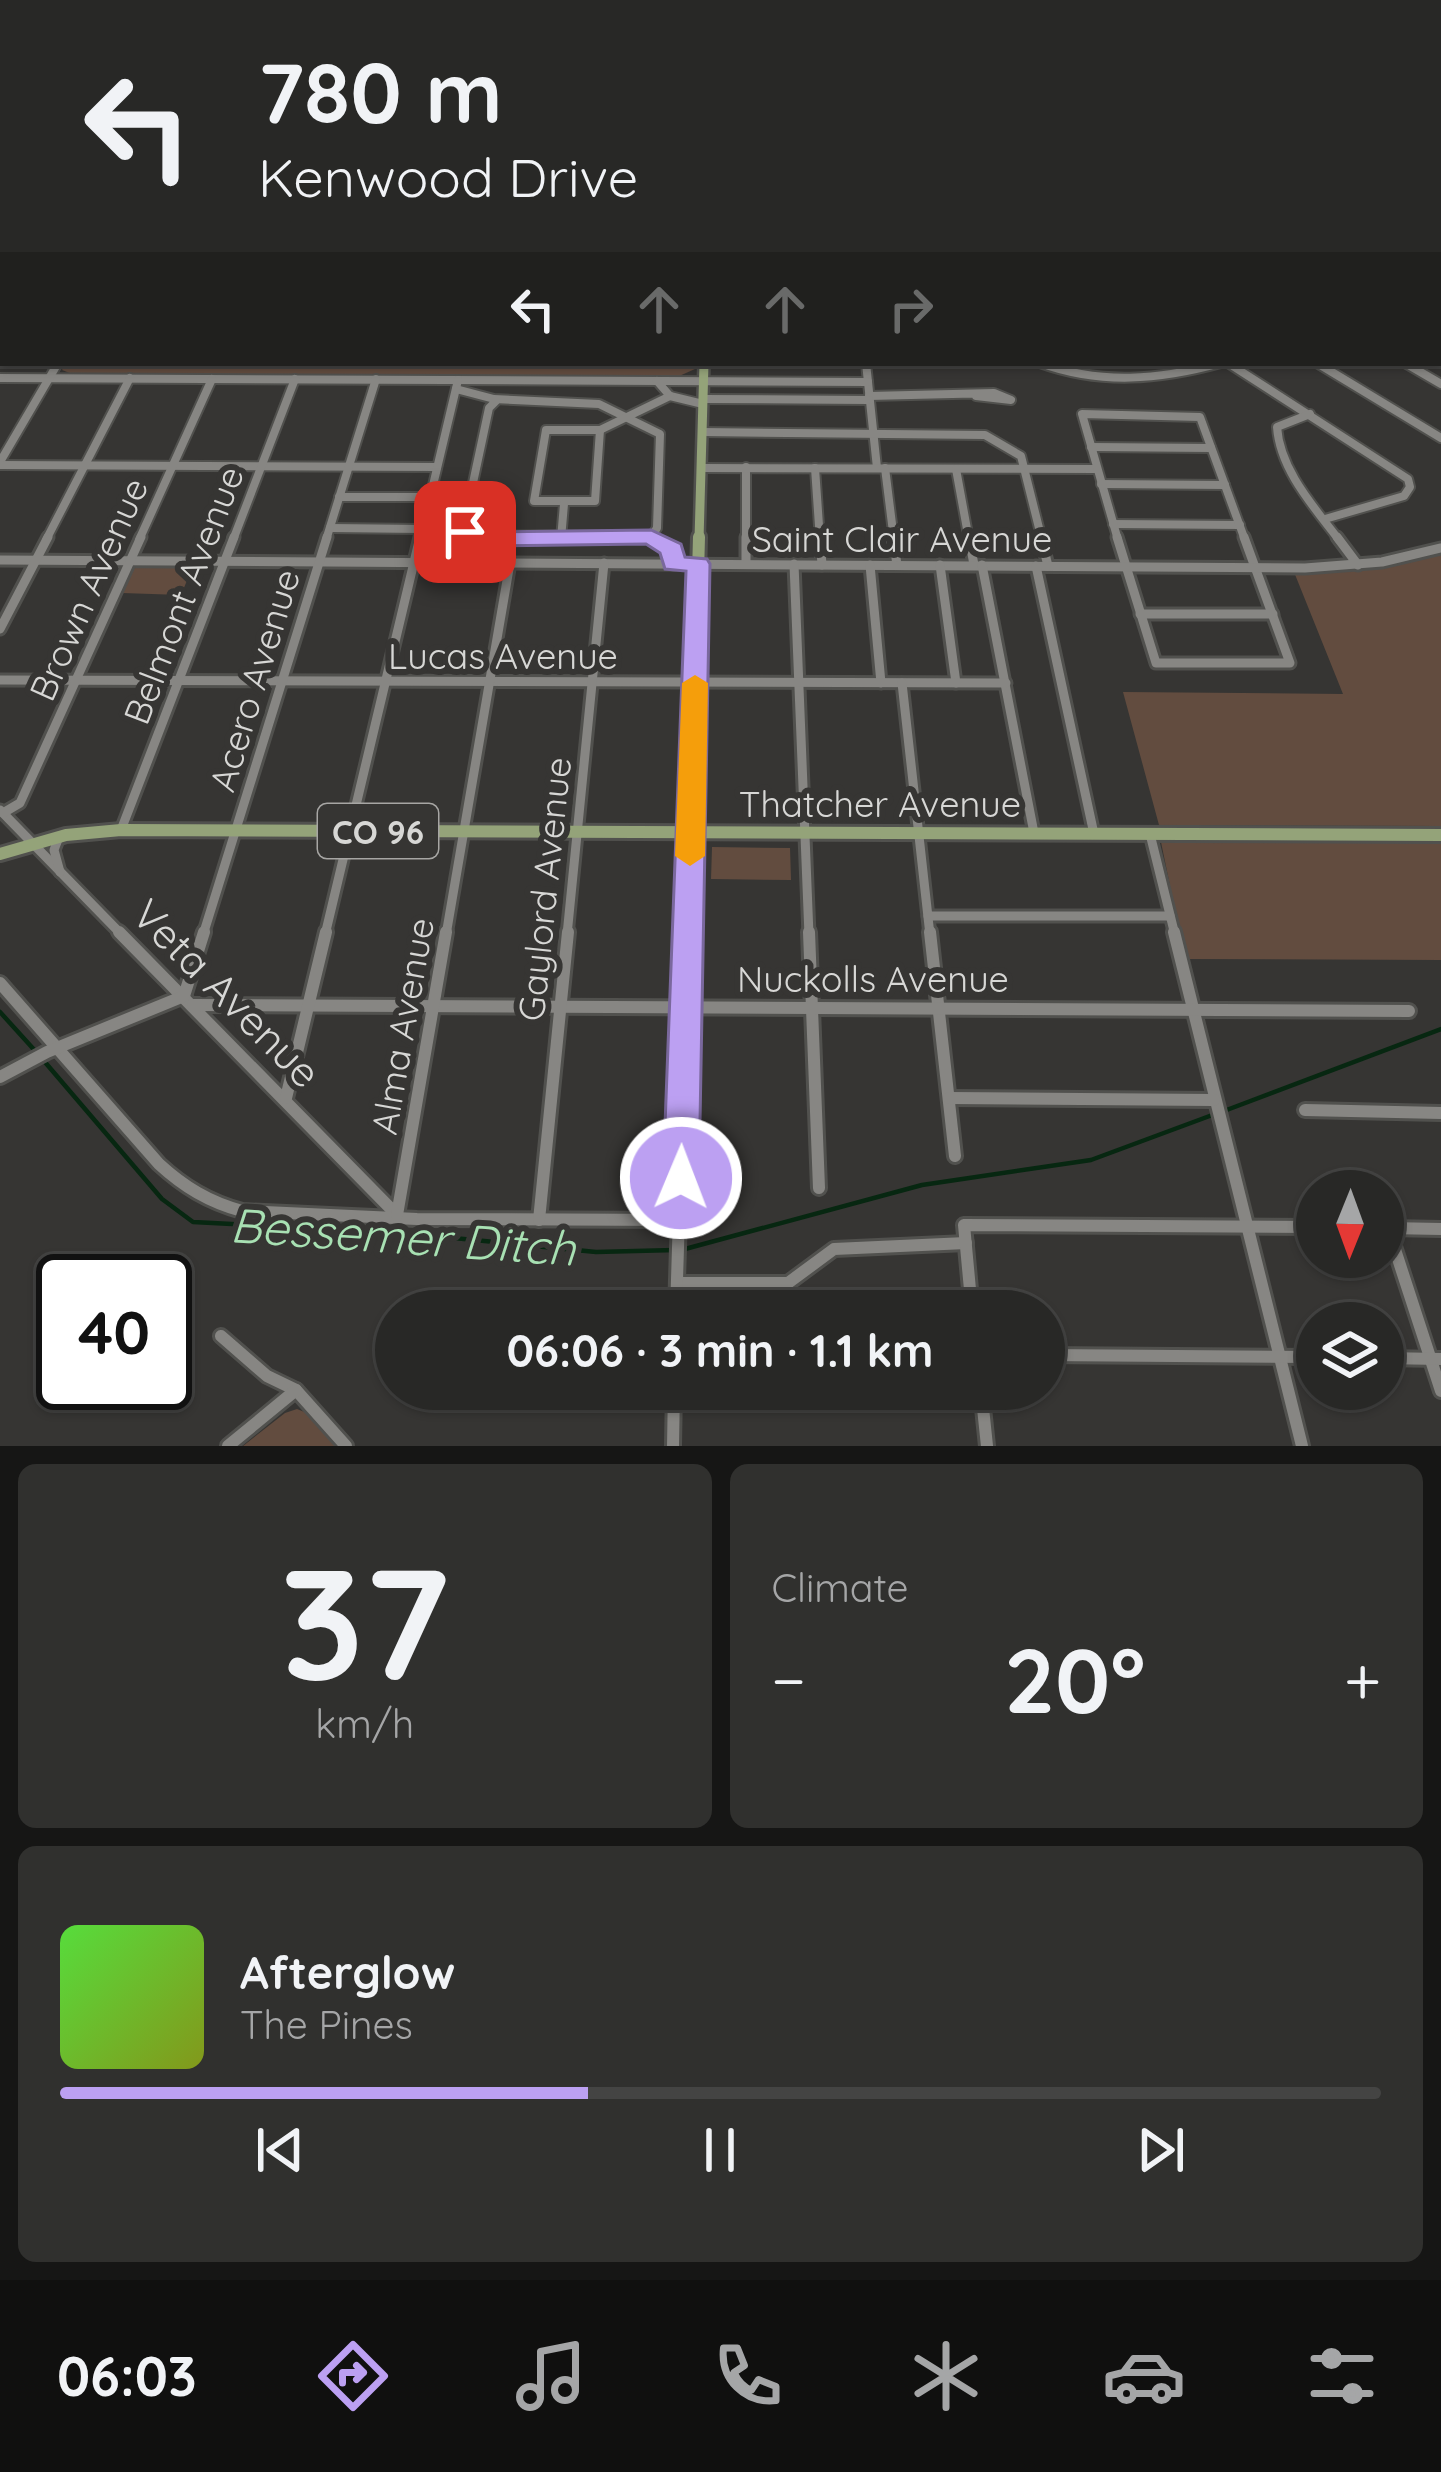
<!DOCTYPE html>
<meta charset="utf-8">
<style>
:root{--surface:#282826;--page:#30302e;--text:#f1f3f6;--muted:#a5a6a7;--line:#444443;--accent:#bca0f2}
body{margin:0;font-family:Quicksand,sans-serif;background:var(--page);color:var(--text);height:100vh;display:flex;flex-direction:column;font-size:45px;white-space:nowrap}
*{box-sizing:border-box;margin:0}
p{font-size:39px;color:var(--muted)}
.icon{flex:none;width:66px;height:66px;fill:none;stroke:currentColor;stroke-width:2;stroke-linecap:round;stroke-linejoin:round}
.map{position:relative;height:1446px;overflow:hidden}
.details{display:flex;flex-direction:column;gap:18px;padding:18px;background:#161615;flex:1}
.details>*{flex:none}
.hud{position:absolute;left:0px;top:0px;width:1443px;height:366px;box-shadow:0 3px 9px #0004,0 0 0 3px var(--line);background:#282826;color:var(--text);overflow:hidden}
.needle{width:78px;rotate:181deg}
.buttons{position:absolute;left:1296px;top:1170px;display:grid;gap:24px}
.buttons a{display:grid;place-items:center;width:108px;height:108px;border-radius:50%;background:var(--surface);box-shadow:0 3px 9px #0004,0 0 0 3px var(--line);font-size:60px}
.speed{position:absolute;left:36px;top:1254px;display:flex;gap:24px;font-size:60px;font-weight:700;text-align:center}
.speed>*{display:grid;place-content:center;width:156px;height:156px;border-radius:50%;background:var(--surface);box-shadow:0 3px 9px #0004,0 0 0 3px var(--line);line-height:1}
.speed .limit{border:6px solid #111;border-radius:18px;background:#fff;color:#111}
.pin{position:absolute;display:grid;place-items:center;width:102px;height:102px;color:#fff;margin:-51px;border-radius:24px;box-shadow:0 6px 18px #0006}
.me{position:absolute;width:132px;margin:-66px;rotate:1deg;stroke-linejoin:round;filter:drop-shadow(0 0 9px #0008)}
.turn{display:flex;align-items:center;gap:42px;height:252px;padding:0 60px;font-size:54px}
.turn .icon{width:156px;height:156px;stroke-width:2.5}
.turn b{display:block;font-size:84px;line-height:102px}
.lanes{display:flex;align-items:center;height:114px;padding:0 60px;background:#0003;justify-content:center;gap:60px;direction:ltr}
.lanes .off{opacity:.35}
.big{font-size:90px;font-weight:800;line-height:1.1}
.details .widget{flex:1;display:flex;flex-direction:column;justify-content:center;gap:18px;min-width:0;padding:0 42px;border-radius:18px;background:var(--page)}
.details .dial{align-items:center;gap:0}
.dial b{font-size:156px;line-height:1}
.song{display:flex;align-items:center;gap:36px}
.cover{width:144px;height:144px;border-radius:18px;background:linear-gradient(135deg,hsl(110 70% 55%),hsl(70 70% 35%))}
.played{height:12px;border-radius:6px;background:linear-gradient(90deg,var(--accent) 40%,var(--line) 40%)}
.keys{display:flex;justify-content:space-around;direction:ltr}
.heat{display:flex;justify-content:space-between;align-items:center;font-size:66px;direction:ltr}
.details .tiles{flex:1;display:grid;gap:18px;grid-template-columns:1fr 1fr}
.widget:last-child{grid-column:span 2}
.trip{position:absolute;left:375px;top:1290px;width:690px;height:120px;border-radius:60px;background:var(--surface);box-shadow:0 3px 9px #0004,0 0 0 3px var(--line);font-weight:800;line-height:120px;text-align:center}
.dock{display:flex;height:192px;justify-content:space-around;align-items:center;background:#10100f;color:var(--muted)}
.dock .icon{width:84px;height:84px}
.dock .current{color:var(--accent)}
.dock b{font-size:54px;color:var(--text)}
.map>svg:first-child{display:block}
.green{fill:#624c3f}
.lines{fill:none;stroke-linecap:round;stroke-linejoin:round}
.stream{stroke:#072711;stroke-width:4.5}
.minor-far3-casing{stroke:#51514e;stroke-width:9}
.minor-far2-casing{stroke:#51514e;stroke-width:12}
.minor-far1-casing{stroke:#51514e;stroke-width:15}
.minor-casing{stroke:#51514e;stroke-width:18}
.major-far2-casing{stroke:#51514e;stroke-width:10}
.major-far1-casing{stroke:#51514e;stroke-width:14}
.major-casing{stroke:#51514e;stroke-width:18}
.minor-far3{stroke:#878683;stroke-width:6}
.minor-far2{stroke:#878683;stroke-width:8}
.minor-far1{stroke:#878683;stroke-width:9}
.minor{stroke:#878683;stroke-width:12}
.major-far2{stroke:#94a379;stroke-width:8}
.major-far1{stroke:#94a379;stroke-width:9}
.major{stroke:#94a379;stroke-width:12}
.route{fill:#bca0f2;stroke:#7a689d;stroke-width:3}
.slow{fill:#f59e0b}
.labels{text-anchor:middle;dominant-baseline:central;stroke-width:12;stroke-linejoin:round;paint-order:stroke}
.shield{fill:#363533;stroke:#a7a6a4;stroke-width:3}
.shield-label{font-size:33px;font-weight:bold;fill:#d7d7d5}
.street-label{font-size:36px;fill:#d7d7d5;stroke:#363533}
.near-street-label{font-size:42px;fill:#d7d7d5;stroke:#363533}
.near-water-label{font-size:48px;font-style:italic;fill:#a8e1b3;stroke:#363533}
</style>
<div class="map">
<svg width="1441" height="1446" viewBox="0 0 1441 1446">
<rect width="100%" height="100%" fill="#363533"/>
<g class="green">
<polygon points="66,363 695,363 695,369 677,377 75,375 62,370"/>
<polygon points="1441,554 1441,826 1159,825 1123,692 1343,694 1294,572 1383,567"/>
<polygon points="193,566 181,595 122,593 135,567"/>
<polygon points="1161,842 1441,843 1441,960 1185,959"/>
<polygon points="712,847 790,848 791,880 711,879"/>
<polygon points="297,1409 307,1413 336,1446 243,1446 285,1413"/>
</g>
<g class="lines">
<g class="stream">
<polyline points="0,1012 38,1054"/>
<polyline points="44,1061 162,1199 193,1222 392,1232 596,1252 675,1250"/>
<polyline points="1224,1111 1441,1029"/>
<polyline points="685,1249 922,1185 1091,1160 1215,1114"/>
</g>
<g class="minor-far3-casing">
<g id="minor-far3">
<polyline points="1431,3 1440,0"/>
<polyline points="0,133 3,129"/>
<polyline points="0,222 3,218"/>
</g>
</g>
<g class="minor-far2-casing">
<g id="minor-far2">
<polyline points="0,328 3,323"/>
<polyline points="866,363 877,468"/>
<path d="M1040 363C1101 385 1159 380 1221 363"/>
<polyline points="1228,363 1408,479 1410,487 1404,496 1325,519"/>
<polyline points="1317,363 1441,438"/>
<polyline points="1405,363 1441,384"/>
<polyline points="0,378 868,382"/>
<polyline points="657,381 670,396 703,404"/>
<polyline points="456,389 494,399 599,404 660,434 657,528 651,537 655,540"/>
<polyline points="869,396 994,393 1011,400 976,396"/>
<polyline points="703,399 869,400"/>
<path d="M1310 414 1277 427C1280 470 1314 507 1339 540"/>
<polygon points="546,430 600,430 595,501 534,501"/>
<polyline points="600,430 670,396"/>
<polyline points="702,432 985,435 1021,456 1042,540"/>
<polyline points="1091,447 1211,448"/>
<polyline points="0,462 58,363"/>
<polyline points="0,465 437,467"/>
<polyline points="746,467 746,540"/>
<polyline points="701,468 1097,469"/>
<polyline points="815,468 820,540"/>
<polyline points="885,468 894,540"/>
<polyline points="956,469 969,540"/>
<polyline points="1101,484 1225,485"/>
<polyline points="339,497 430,497"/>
<polyline points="1113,524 1240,525"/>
<polyline points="330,528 422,529"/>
<polyline points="468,535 488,539 651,537"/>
<polyline points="561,539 564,504"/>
<polyline points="46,540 130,378"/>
<polyline points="139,540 212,379"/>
<polyline points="233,540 295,379"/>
<polyline points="326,540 376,379"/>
<polyline points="420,540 458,380"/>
<polyline points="459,540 468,535 464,525 489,408 496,401"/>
<polyline points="1118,540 1082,414 1200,417 1245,540"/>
</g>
</g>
<g class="minor-far1-casing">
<g id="minor-far1">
<polyline points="477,537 651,537"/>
<polyline points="651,537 672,550 674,564"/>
<polyline points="746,537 746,564"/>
<polyline points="820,537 822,565"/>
<polyline points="893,537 897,565"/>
<polyline points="969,537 974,565"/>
<polyline points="1041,537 1048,566"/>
<polyline points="1117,537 1156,663 1290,663 1244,537"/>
<polyline points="1337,537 1358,565"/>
<polyline points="0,560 1305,568 1382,562 1441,548"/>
<polyline points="437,563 434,552 465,537"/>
<polyline points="794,564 809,935"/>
<polyline points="870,565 881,683"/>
<polyline points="940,565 956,683"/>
<polyline points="982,565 1034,833"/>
<polyline points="1036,566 1094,834"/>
<polyline points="1140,614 1273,614"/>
<polyline points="0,629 48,537"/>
<polyline points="0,680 1006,683"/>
<polyline points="902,683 930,935"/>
<polyline points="0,810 122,935"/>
<polyline points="3,813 20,803 141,537"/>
<polyline points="121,830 234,537"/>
<polyline points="1150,834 1175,935"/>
<polyline points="59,837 54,850 60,872"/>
<polyline points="928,916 1170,916"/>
<polyline points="203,935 327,537"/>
<polyline points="325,935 420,537"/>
<polyline points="446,935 510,563"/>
<polyline points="567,935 604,563"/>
<polyline points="688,935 691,833"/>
</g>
</g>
<g class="minor-casing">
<g id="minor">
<polyline points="119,932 397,1215"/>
<polyline points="809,932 819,1188"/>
<polyline points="930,932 955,1156"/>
<polyline points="1174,932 1302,1446"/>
<path d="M0 983 159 1164C184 1187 209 1202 242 1211L417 1219 680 1220"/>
<polyline points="193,1005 1409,1011"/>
<polyline points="0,1077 47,1052 184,996 204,932"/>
<polyline points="286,1098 326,932"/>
<polyline points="949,1098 1214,1100"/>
<polyline points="1305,1110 1441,1113"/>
<polyline points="397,1215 446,932"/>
<polyline points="539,1220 568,932"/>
<polyline points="1388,1228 1441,1391"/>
<polyline points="1388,1228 1441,1229"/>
<polyline points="677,1283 788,1283 834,1249 966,1243"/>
<polyline points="676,1311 688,932"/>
<polyline points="972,1311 964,1225 1317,1227"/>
<polyline points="221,1336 267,1376 296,1390 346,1446"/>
<polyline points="1044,1355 1317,1357"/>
<polyline points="1383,1358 1441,1359"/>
<polyline points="981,1389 987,1446"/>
<polyline points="228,1446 296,1390"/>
<polyline points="673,1446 674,1389"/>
</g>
</g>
<g class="major-far2-casing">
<polyline id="major-far2" points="1369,3 1378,0"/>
</g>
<g class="major-far1-casing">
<polyline id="major-far1" points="699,540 704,363"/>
</g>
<g class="major-casing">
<g id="major">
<polyline points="691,833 699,537"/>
<polyline points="0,854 66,835 121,830 1441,835"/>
</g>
</g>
<use href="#minor-far3" class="minor-far3"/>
<use href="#minor-far2" class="minor-far2"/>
<use href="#minor-far1" class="minor-far1"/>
<use href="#minor" class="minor"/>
<use href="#major-far2" class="major-far2"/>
<use href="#major-far1" class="major-far1"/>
<use href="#major" class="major"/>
</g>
<polygon class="route" points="465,525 490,532 651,530 681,544 685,557 707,559 710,564 699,1178 694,1188 681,1192 668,1188 663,1178 686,571 665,569 660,553 646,544 488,546 457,537 457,527"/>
<polygon class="slow" points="695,675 708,683 705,856 690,866 675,856 682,683"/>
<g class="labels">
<rect class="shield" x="318" y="804" width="120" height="54" rx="9"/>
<g class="shield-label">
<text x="378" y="831">CO 96</text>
</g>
<g class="street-label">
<text x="902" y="538">Saint Clair Avenue</text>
<text transform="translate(88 589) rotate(-66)">Brown Avenue</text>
<text transform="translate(183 595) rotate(-69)">Belmont Avenue</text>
<text x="503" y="655">Lucas Avenue</text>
<text transform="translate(254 680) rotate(-73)">Acero Avenue</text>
<text x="880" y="803">Thatcher Avenue</text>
<text transform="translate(544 889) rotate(-84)">Gaylord Avenue</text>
<text x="873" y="978">Nuckolls Avenue</text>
<text transform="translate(402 1026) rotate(-80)">Alma Avenue</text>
</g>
<g class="near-street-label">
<text transform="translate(227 993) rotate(45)">Veta Avenue</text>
</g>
<g class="near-water-label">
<text transform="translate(403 1236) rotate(4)">Bessemer Ditch</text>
</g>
</g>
</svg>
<div class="buttons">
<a><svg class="needle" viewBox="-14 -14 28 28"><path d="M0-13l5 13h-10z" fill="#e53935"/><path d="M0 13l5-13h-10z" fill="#a5a6a7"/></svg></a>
<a><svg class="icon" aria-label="layers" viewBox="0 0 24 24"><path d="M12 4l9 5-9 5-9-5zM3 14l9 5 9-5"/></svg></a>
</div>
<div class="speed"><div class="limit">40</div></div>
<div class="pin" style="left:465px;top:532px;background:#d93025"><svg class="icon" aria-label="arrive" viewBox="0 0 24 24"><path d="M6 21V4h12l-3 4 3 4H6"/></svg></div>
<svg class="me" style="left:681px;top:1178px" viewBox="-20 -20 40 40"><circle r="17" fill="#bca0f2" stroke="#fff" stroke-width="3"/><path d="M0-11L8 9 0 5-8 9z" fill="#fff"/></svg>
<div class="trip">06:06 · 3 min · 1.1 km</div>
<div class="hud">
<div class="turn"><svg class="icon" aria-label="left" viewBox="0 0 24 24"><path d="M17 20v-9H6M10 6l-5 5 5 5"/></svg><div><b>780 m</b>Kenwood Drive</div></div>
<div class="lanes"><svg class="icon" aria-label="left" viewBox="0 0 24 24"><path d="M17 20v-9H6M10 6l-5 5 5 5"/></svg><svg class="icon off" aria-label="ahead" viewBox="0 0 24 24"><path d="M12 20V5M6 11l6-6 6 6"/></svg><svg class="icon off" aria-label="ahead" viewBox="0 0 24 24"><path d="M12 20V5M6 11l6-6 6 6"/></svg><svg class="icon off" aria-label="right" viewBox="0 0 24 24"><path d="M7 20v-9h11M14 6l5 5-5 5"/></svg></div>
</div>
</div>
<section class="details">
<div class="tiles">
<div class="widget dial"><b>37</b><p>km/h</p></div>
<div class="widget"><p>Climate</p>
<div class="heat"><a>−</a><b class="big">20°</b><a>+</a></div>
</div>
<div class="widget">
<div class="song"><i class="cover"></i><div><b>Afterglow</b><p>The Pines</p></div></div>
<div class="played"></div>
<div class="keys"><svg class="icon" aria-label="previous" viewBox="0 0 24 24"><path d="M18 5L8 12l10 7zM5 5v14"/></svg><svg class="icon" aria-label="pause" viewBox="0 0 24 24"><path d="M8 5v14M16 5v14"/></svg><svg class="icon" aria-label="next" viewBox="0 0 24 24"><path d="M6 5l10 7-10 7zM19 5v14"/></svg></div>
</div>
</div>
</section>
<nav class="dock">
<b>06:03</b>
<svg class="icon current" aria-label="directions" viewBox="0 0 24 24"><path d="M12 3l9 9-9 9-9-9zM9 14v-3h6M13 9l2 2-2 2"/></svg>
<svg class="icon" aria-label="music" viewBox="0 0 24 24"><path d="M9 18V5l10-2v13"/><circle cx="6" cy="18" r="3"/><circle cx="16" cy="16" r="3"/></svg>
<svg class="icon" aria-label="phone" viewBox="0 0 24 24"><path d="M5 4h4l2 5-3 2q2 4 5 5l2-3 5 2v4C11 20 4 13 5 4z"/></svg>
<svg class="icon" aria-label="climate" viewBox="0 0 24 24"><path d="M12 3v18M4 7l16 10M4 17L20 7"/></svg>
<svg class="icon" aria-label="car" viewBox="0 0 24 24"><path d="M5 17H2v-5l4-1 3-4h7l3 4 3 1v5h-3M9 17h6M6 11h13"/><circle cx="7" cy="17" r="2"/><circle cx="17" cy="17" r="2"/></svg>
<svg class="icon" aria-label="filters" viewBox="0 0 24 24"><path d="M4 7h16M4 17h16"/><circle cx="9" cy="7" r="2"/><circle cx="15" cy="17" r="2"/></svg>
</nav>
